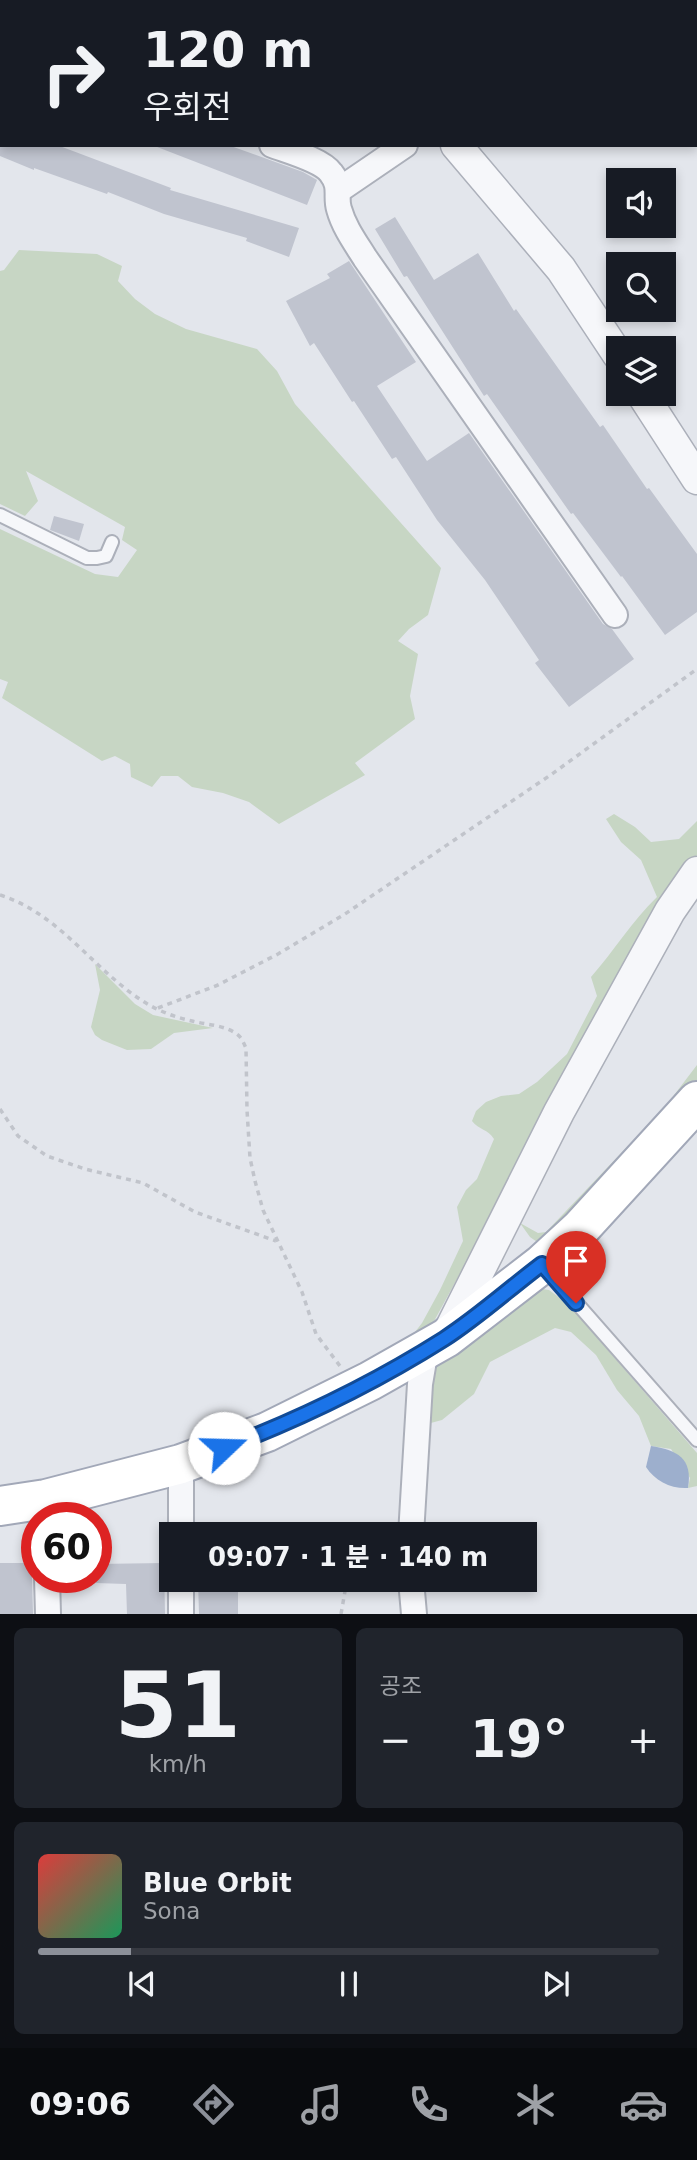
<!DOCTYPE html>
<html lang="ko">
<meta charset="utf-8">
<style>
:root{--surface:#171b24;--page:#20242c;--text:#f1f3f6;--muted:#9ea1a6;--line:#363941;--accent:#8c9099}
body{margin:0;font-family:"DejaVu Sans","Noto Sans KR",sans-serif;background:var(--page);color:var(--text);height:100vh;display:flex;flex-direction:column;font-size:26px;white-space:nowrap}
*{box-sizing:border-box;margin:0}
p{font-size:23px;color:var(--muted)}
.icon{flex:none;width:38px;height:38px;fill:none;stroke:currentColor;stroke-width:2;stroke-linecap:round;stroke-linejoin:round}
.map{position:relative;height:1614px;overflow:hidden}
.panel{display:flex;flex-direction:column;gap:14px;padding:14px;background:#0d0f14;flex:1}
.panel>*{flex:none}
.banner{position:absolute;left:0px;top:0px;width:698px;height:147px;box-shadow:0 4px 10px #0003;background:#171b24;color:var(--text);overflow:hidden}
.tools{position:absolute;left:606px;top:168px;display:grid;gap:14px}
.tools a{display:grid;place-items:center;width:70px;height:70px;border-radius:0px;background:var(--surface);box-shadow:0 4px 10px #0003;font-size:35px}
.speed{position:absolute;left:21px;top:1502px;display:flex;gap:14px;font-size:35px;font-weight:700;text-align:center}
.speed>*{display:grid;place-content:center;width:91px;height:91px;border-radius:50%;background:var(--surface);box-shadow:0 4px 10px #0003;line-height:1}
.speed .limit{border:10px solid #d22;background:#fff;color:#111}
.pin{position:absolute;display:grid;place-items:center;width:60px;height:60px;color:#fff;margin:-72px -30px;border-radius:50% 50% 50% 0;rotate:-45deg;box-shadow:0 0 7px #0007}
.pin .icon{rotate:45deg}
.me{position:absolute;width:77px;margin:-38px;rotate:69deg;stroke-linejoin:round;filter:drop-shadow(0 0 5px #0008)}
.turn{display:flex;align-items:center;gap:24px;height:147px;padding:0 28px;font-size:32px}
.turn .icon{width:91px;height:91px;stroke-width:2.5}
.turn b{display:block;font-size:49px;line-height:60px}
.big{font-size:52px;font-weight:800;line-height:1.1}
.panel .tile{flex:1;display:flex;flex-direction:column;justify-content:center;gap:10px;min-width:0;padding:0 24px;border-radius:10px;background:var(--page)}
.panel .dial{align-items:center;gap:0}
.dial b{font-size:91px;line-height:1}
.song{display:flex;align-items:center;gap:21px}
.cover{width:84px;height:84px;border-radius:10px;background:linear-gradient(135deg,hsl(0 70% 55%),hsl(150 70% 35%))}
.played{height:7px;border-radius:4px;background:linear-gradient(90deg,var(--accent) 15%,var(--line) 15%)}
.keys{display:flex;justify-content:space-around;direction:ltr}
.heat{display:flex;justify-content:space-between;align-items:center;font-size:38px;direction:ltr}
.panel .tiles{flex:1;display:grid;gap:14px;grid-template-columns:1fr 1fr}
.tile:last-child{grid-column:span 2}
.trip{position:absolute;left:159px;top:1522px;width:378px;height:70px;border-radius:0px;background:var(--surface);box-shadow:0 4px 10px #0003;font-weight:800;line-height:70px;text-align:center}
.tabs{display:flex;height:112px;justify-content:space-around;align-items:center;background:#090b0e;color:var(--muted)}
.tabs .icon{width:49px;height:49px}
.tabs .current{color:var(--accent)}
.tabs b{font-size:32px;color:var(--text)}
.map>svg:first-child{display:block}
.green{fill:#c7d6c4}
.water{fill:#9dafcd}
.building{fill:#c0c4cf}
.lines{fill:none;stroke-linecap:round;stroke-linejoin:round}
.service-casing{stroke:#acb0ba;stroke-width:16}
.minor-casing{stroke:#acb0ba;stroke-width:28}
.tertiary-casing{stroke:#acb0ba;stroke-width:33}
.primary-casing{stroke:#a2a8b8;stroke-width:42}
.path{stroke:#c1c4cb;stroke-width:3.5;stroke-dasharray:5 5;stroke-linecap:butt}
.service{stroke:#f6f7fa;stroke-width:12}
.minor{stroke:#f6f7fa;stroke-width:24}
.tertiary{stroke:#f6f7fa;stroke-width:30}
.primary{stroke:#fff;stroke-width:38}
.route-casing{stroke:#114b97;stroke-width:18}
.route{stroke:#1a73e8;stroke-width:12}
</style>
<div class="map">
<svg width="697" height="1614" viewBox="0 0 697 1614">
<rect width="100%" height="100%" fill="#e3e6ec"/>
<g class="green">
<polygon points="19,250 97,254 122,266 118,281 135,299 155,314 186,329 257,349 277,371 295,404 441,568 428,615 409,629 398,641 418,654 410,696 415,719 355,763 365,775 279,824 249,802 223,793 192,787 178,776 161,776 152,787 131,777 130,764 115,756 102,761 2,698 8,682 0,679 0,529 95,574 118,577 137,550 122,540 125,527 26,471 38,501 25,516 0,504 0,271 4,270"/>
<path d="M614 814 635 827 651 842 679 839 697 821V855L658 910 433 1323 423 1334 353 1368 415 1332 422 1323 440 1290 463 1241 457 1207 466 1190 477 1179 494 1139C488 1129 479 1130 472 1121L476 1111 486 1102 501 1096 519 1094 537 1082 567 1054 597 996 591 977C614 951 632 921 657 897L641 860 621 842 606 819Z"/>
<polygon points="95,964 135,1004 153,1015 213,1028 174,1033 151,1049 127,1050 102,1040 95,1035 91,1027 100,990"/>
<polygon points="697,1065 697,1082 540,1244 530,1237 520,1223 538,1233 546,1232 665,1107"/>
<polygon points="528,1287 549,1290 568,1304 697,1453 697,1486 688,1488 690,1478 671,1449 651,1446 639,1416 617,1390 596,1355 571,1332 555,1328 490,1362 474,1394 442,1420 427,1424 435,1360"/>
</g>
<path class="water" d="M651 1446C677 1450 693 1458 688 1488 671 1489 655 1481 646 1467Z"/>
<g class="building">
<polygon points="0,145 57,145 171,188 170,190 299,228 289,257 246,241 247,238 164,214 108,192 107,194 34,168 34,170 0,156"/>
<polygon points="152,145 228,145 303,172 317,180 307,205"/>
<polygon points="395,217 434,280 478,253 514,311 516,309 600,427 603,425 647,489 649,488 697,554 697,612 665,635 622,576 621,577 573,513 571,514 487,394 484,396 407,276 404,277 375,229"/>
<polygon points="349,261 416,362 377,386 427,461 469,433 603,624 612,629 634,659 569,707 535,663 539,660 485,580 437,520 396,457 392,459 354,401 352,402 314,343 310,346 286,301 330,278 327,274"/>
<polygon points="54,516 84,524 79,541 50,530"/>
<polygon points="0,1563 37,1563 32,1577 33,1614 0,1614"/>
<polygon points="164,1563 165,1614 127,1614 126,1584 96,1583 96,1564"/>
<polygon points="198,1580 238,1580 238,1614 199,1614"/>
</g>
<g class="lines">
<g class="service-casing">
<g id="service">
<polyline points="0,515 87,558 97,558 106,556 112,542"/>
<polyline points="545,1267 697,1440"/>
</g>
</g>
<g class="minor-casing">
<g id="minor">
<polyline points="0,49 2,49"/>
<path d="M272 145C288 151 322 160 331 173 342 187 335 196 339 209 344 227 355 242 365 258L615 615"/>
<polyline points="339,190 405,145"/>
<polyline points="181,1535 181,1464"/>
<polyline points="411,1535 420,1384 426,1349"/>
<polyline points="47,1577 48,1614"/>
<polyline points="411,1580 414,1614"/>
<polyline points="181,1614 181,1580"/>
</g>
</g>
<g class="tertiary-casing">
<g id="tertiary">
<polyline points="341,0 342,2"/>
<polyline points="456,145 561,269 618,355"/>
<polyline points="642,394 697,479"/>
<polyline points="448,1333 559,1112 670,911 697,872"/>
</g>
</g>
<g class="primary-casing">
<polyline id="primary" points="0,1506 46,1499 181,1464 267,1432 370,1381 446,1338 542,1264 580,1229 697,1101"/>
</g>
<g class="path">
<path d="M0 895C63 915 96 975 151 1006 164 1013 178 1018 192 1021 207 1025 226 1025 238 1035 242 1038 244 1044 246 1048L247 1110 250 1158 255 1181 263 1210 302 1292 316 1334 340 1366"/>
<polyline points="158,1008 218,985 278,954 345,914 552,774 697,669"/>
<polyline points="0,1109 18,1136 47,1156 85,1169 143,1183 195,1212 276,1241"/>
<polyline points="341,1614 347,1580"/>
</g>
<use href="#service" class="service"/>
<use href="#minor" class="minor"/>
<use href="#tertiary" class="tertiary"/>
<use href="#primary" class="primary"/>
</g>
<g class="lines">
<g class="route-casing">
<path id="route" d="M224 1448C300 1419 376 1382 444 1339 478 1317 510 1288 542 1264L576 1303"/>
</g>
<use href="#route" class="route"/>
</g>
</svg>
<div class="tools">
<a><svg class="icon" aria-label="sound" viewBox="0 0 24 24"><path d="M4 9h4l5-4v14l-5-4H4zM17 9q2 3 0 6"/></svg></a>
<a><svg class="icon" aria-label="search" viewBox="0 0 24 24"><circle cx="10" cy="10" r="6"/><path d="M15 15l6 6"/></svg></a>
<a><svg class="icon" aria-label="layers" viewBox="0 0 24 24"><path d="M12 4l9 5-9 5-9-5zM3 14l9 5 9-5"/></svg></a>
</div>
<div class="speed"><div class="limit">60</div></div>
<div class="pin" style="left:576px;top:1303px;background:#d93025"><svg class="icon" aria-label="arrive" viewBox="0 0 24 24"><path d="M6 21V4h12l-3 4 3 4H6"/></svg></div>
<svg class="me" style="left:224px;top:1448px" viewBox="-20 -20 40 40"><circle r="19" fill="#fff"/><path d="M0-13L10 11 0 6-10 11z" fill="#1a73e8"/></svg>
<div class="trip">09:07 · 1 분 · 140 m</div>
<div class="banner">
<div class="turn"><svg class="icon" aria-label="right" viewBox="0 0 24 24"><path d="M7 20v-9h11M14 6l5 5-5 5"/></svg><div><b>120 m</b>우회전</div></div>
</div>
</div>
<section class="panel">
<div class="tiles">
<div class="tile dial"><b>51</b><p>km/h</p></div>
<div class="tile"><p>공조</p>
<div class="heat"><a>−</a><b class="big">19°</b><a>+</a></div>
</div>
<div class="tile">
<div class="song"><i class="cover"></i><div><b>Blue Orbit</b><p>Sona</p></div></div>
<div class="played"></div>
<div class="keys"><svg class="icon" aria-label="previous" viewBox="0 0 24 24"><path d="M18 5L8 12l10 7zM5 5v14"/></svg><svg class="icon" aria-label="pause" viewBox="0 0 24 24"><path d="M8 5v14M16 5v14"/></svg><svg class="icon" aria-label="next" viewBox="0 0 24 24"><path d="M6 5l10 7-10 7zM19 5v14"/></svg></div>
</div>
</div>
</section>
<nav class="tabs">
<b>09:06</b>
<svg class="icon current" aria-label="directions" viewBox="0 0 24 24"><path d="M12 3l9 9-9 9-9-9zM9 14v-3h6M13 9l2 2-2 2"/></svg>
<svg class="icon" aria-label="music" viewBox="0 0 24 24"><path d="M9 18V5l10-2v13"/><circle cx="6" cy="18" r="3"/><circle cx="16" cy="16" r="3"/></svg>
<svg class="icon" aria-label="phone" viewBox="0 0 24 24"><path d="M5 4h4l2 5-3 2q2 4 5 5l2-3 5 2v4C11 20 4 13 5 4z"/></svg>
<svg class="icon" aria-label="climate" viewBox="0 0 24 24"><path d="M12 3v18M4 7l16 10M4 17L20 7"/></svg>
<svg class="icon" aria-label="car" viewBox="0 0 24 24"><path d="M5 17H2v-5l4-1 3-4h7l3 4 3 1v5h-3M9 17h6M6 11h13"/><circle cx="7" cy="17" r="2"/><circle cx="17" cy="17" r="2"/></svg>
</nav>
